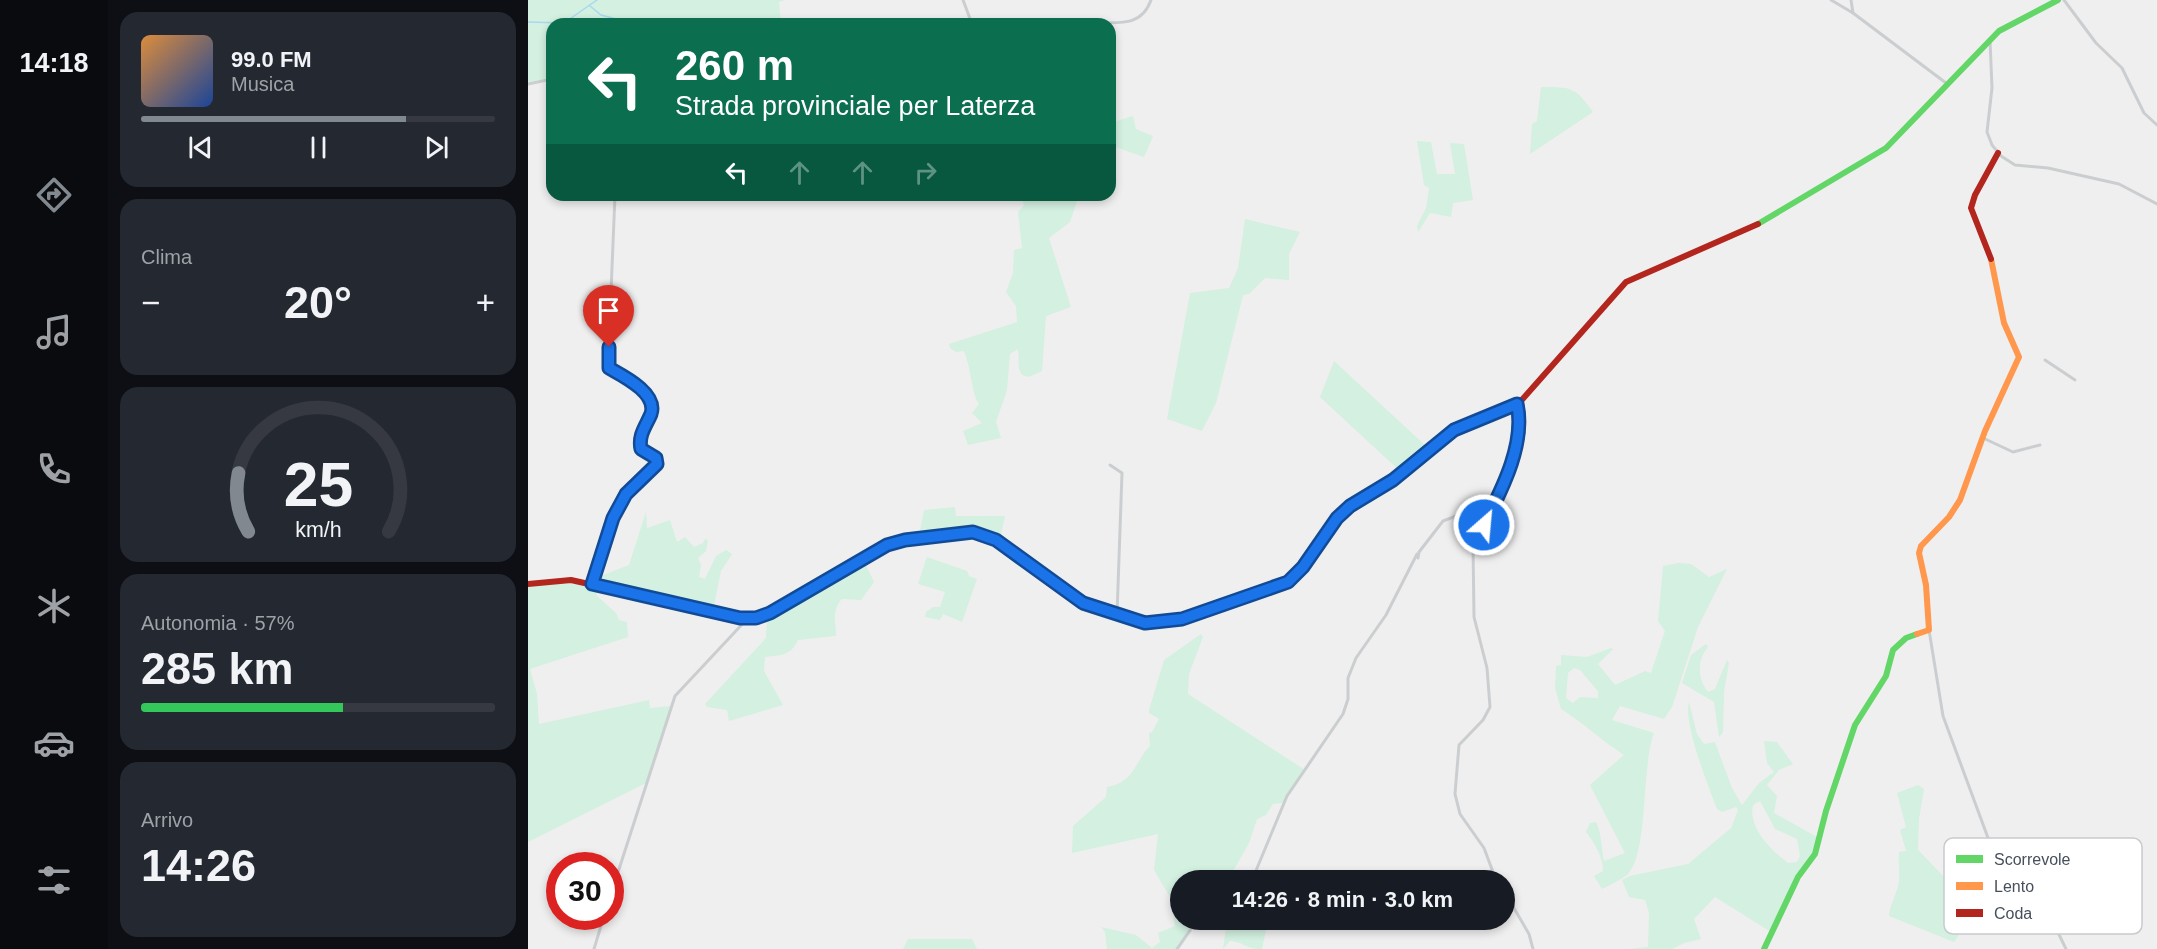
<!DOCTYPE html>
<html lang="it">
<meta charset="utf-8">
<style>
:root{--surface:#171b24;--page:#242831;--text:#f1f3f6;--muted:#9ea1a6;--line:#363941;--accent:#82888f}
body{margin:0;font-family:Helvetica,sans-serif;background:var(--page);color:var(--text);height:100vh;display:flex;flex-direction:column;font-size:22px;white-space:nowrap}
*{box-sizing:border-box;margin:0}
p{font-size:20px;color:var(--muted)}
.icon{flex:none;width:33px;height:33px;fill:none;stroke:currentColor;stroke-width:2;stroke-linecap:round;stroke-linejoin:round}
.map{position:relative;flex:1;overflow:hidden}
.sheet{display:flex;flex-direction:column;gap:12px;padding:12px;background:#0d0f14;width:420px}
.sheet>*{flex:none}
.top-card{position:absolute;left:18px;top:18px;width:570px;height:183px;border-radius:18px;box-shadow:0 3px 9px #0003;background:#0b6e4f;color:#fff;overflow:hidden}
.speed{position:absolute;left:18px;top:852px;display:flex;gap:12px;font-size:30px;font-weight:700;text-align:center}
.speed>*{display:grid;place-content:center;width:78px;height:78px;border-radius:50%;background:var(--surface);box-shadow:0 3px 9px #0003;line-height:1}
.speed .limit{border:9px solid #d22;background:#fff;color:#111}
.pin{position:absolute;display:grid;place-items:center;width:51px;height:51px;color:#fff;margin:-62px -26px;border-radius:50% 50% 50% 0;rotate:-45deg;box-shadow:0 0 6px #0007}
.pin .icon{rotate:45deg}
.me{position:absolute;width:66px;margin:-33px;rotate:27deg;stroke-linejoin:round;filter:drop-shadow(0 0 4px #0008)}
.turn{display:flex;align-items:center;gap:21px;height:126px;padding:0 30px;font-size:27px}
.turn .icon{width:78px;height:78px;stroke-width:2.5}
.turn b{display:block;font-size:42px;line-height:51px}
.lanes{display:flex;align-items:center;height:57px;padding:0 30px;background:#0003;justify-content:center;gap:30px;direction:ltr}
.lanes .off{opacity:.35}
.big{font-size:45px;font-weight:800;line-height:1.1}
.sheet .tile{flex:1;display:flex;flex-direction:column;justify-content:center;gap:9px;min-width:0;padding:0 21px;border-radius:18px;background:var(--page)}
.sheet .dial{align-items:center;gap:0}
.dial svg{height:156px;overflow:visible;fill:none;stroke:var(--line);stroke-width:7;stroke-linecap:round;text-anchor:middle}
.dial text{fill:var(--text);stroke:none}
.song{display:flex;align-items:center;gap:18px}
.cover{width:72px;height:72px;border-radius:9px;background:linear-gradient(135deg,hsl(30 70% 55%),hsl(220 70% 35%))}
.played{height:6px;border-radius:3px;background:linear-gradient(90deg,var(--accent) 75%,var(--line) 75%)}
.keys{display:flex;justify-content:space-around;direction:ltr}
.heat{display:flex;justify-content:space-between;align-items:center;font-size:33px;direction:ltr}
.charge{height:9px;border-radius:4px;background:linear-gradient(90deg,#34c759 57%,var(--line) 0)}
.trip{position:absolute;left:642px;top:870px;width:345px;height:60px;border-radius:30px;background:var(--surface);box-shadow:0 3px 9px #0003;font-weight:800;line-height:60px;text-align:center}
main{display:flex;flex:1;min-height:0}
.tabs{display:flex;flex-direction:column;width:108px;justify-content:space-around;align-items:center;background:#090b0e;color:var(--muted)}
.tabs .icon{width:42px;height:42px}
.tabs .active{color:var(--accent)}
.tabs b{font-size:27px;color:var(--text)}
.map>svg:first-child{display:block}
.green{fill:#d3f0e1;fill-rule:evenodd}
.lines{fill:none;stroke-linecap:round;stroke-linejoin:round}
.stream{stroke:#a7d9ee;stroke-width:1.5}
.street{stroke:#cbced0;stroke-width:3}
.fast{stroke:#63d668;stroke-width:6}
.slow{stroke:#ff974d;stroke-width:6}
.jam{stroke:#b3261e;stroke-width:6}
.route-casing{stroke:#114b97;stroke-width:15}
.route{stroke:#1a73e8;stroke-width:10}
.key{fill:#fff;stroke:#c8cace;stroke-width:1.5}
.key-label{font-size:16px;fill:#46505c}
</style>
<main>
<nav class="tabs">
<b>14:18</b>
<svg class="icon active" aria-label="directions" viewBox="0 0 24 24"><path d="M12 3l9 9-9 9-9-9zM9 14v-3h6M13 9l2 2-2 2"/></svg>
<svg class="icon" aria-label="music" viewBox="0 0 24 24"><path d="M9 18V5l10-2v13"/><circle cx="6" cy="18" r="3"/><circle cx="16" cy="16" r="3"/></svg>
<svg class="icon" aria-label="phone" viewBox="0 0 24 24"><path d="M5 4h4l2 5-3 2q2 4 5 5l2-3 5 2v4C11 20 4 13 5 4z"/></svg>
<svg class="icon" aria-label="climate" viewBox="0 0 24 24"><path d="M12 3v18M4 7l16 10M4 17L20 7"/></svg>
<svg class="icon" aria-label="car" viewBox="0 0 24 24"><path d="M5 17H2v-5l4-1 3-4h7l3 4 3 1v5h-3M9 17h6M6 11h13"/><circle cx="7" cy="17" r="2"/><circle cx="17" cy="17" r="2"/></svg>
<svg class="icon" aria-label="filters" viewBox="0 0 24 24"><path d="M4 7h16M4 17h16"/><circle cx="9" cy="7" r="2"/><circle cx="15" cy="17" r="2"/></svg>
</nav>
<section class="sheet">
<div class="tile">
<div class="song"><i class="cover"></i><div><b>99.0 FM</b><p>Musica</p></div></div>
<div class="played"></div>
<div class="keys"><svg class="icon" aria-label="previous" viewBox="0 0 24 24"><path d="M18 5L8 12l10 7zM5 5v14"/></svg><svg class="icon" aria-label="pause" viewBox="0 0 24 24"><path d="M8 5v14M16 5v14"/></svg><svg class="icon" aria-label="next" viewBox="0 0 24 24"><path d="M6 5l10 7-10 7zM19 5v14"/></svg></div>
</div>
<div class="tile"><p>Clima</p>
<div class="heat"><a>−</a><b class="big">20°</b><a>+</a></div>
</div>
<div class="tile dial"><svg viewBox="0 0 100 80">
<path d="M14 69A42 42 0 1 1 86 69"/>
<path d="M14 69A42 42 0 0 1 9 39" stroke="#82888f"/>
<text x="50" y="56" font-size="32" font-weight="700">25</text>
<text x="50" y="72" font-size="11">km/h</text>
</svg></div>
<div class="tile"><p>Autonomia · 57%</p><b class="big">285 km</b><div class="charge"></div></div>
<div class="tile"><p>Arrivo</p><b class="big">14:26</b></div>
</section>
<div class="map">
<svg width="1629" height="949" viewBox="0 0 1629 949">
<rect width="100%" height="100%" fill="#f0efef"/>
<g class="green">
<polygon points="0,0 257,0 251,2 253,24 224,24 216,18 213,24 24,24 24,57 21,62 24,78 0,82"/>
<path d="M1013 87C1044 87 1047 87 1065 112L1002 154 1004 124 1009 121Z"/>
<polygon points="605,116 608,129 625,136 616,157 582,145 582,123"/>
<polygon points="889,141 903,142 909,174 927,174 922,143 936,144 945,200 925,203 923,217 902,213 890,232 889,226 898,208 901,188 896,185"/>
<path d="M492 195H551L542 222 521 238 543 307 518 316 514 371 501 377 494 375 491 369 490 349 482 354 479 390 468 422 473 438 440 445 435 431 454 423 444 413 451 404C444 396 443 367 436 351L428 352 422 348 421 344 489 322 488 306 478 292 485 273 486 250 494 248 490 212 496 205Z"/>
<polygon points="717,219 772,232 761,254 761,280 737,278 721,294 715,295 688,403 674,431 639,419 662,293 701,288 710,268"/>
<polygon points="806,361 900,448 873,472 792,397"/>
<path d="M427 507 428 516H477L472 540C446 525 420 532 391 536L396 510Z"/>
<polygon points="118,512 119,528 142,520 149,542 157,537 166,547 175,543 177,539 180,540 178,551 170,558 173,565 171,577 177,579 188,556 198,550 204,554 193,571 185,610 66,583 67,578 101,565"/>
<polygon points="399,557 439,571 441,576 449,579 434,622 415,614 412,620 397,617 398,612 405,607 412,607 417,592 390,584"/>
<path d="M336 561 346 582 333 600 314 599C303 611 308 622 308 636L270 640C263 656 252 655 237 657L236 671 255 705 201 721 199 710 179 707 177 704 238 638 239 617Z"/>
<path d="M1150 563 1163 564 1181 577 1199 569 1170 627 1144 707 1136 719 1092 706 1084 720 1126 733C1113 767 1121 853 1099 875 1092 880 1082 885 1074 889L1066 876 1075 871C1075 857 1067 843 1058 832L1062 823 1068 822C1074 834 1073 847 1076 861L1097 853 1062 785 1096 755C1074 741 1056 723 1033 709L1027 688 1028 666 1033 665V655L1059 657 1083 648 1085 649 1070 664 1087 685 1117 671 1123 673 1137 631 1130 621 1135 566ZM1046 668 1052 670 1070 691V698L1052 697 1045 703 1038 698 1040 673Z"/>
<polygon points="38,582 68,588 69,596 88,613 91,620 99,622 100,637 2,669 9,694 11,724 121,700 122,708 143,706 118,783 0,842 0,585"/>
<path d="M673 634 675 637 661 674 660 694 777 770 755 803 745 804 738 815 729 819 721 843 700 880H652V920H672L651 949H579L577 932 573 927 608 935 624 948 632 942 630 933 647 926 642 897 626 870 630 834 544 853 545 826 578 797 579 787C607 782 607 761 622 746L621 733 624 732 631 719 621 713V710L636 660Z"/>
<path d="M1178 644 1180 647C1169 660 1169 678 1180 692L1187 689 1199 660 1201 663 1196 692 1195 732 1191 737 1186 702 1154 683 1163 655Z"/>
<path d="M1161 702 1169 734 1176 744 1187 742 1204 788 1214 805 1231 783 1246 772 1239 763 1236 741 1249 742 1265 764 1251 770 1239 785 1249 796 1246 813 1291 838 1285 856 1275 868 1243 932 1187 897 1166 919 1173 939 1156 943 1144 949H1101L1120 947 1121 913 1117 900 1101 897 1094 880 1102 876 1160 864 1203 828 1210 810 1208 807 1194 812 1189 809C1180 785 1155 723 1161 702ZM1232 801 1247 829 1269 839 1272 856 1269 862 1260 863C1243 850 1220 828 1225 805Z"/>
<path d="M1390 785 1396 789 1391 819 1390 850 1421 882 1433 920 1434 931 1426 942 1361 916C1362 904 1369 894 1371 882 1372 872 1370 862 1371 852L1378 851 1372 830 1378 827 1369 793Z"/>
<path d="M699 920 712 924 716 920H740L734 949C717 949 716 942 702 941L695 949Z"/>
<polygon points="380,939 444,939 449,949 375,949"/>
</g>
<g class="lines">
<g class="stream">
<polyline points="62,6 73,15 107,24"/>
<polyline points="0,22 36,23 69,0"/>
</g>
<g class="street">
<polyline points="435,0 444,24"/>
<polyline points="1303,0 1325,13"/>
<polyline points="1323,0 1325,13 1418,83"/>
<polyline points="1536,0 1568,43 1594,68 1616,113 1629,125"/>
<path d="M551 24C578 18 611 34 623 0"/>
<polyline points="1462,40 1464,88 1459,132 1464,145 1473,156 1487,165 1520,168 1591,184 1629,204"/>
<polyline points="0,84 24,79"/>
<polyline points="1517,360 1547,380"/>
<polyline points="1455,438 1485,452 1512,445"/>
<polyline points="582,465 594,473 589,615"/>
<polyline points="890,558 891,552 915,521 967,501"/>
<path d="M64 584 85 518 98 494 129 464 128 458 113 449C110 435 118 426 123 414 130 392 95 376 81 368L80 364 87 195"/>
<polyline points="1401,630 1415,716 1470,865 1477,876 1519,910 1538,949"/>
<polyline points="721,880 727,873 759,796 815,714 820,699 820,678 828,658 858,615 889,554"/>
<path d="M968 880 956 848 932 814 927 794 931 745 955 720 962 707 959 668 946 617 945 547C965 506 999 453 989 404"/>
<polyline points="976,891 1001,934 1005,949"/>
<polyline points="82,897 147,696 220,618"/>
<polyline points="66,949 76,916"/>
<polyline points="649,949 669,920"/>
</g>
<g class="fast">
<polyline points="1230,224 1358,148 1471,31 1530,0"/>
<polyline points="701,603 752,586 762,580 779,562 806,522 820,507 868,478 909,442"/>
<polyline points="1236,949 1270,877 1287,854 1298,811 1327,725 1358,676 1365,650 1378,638 1389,634"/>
</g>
<g class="slow">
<polyline points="385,539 438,532 453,533 481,550 547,599 621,623 654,619 701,603"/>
<polyline points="1389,634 1401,630 1398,585 1391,553 1393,546 1421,517 1432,500 1457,431 1491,357 1476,323 1463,259"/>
</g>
<g class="jam">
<polyline points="1463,259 1443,208 1447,195 1470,153"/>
<path d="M909 442C934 422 966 420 992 402L1098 282 1230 224"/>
<polyline points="0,584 43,580 212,618 228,618 242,613 359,545 385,539"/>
</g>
</g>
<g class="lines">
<g class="route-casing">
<path id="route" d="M81 347V368C95 376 130 393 123 414 118 426 110 435 113 449L128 458 129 464 98 494 85 518 64 584 212 618H228L242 613 359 545 377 540 445 532 468 540 555 603 617 623 654 619 760 582 775 567 809 518 822 506 865 480 926 430 989 404C998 444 973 491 956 525"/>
</g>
<use href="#route" class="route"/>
</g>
<rect x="1416" y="838" width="198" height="96" rx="9" class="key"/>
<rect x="1428" y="855" width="27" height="8" fill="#63d668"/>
<rect x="1428" y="882" width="27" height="8" fill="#ff974d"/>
<rect x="1428" y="909" width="27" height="8" fill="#b3261e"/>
<g class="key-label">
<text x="1466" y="865">Scorrevole</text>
<text x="1466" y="892">Lento</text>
<text x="1466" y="919">Coda</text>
</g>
</svg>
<div class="speed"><div class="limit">30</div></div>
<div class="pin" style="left:81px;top:347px;background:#d93025"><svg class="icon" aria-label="arrive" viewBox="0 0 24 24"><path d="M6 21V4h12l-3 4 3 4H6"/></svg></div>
<svg class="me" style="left:956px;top:525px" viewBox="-20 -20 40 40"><circle r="17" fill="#1a73e8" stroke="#fff" stroke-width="3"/><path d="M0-11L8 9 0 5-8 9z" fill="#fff"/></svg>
<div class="trip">14:26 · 8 min · 3.0 km</div>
<div class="top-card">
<div class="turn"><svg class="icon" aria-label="left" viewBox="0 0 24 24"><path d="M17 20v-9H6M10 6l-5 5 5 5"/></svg><div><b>260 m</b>Strada provinciale per Laterza</div></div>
<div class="lanes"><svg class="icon" aria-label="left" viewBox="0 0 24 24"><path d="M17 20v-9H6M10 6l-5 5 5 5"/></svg><svg class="icon off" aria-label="ahead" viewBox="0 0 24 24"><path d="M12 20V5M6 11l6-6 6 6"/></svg><svg class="icon off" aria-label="ahead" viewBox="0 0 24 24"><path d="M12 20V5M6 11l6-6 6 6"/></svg><svg class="icon off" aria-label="right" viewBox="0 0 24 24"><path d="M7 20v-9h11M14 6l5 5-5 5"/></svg></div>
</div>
</div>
</main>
